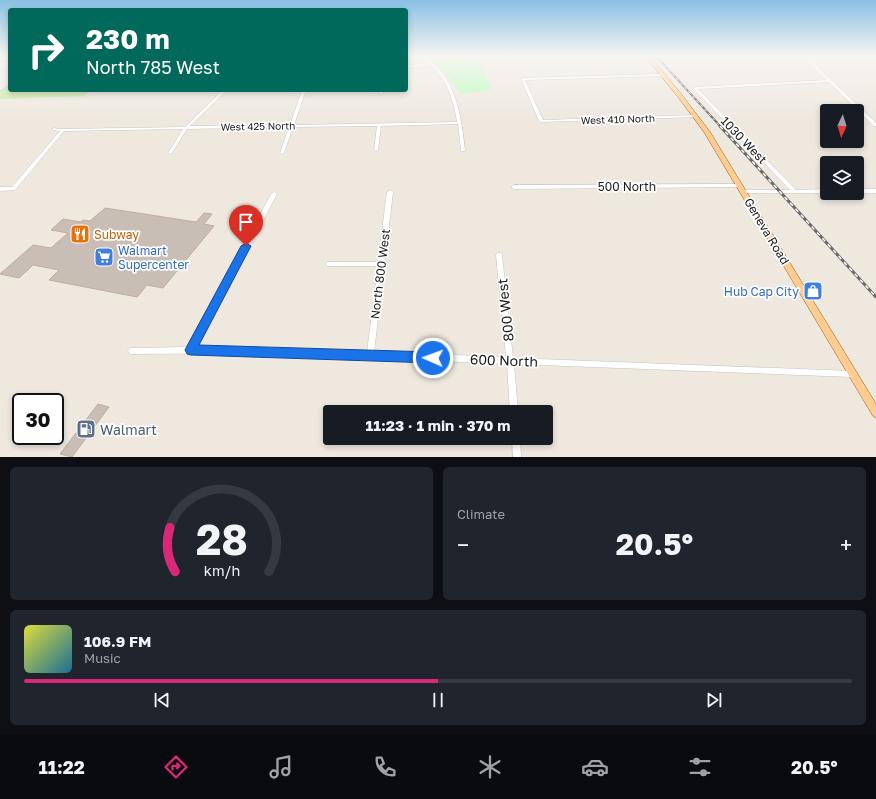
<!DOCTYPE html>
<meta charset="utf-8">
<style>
:root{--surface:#171b24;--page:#20242c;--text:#f1f3f6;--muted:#9ea1a6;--line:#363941;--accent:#db2777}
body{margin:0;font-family:"Golos Text",sans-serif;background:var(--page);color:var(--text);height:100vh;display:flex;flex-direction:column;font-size:15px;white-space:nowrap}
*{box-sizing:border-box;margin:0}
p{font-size:13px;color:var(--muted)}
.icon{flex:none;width:22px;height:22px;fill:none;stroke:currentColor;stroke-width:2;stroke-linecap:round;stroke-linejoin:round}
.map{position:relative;height:457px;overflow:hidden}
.sheet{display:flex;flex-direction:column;gap:10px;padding:10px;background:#0d0f14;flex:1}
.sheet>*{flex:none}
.top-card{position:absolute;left:8px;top:8px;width:400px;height:84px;border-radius:4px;box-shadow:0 2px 6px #0003;background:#00695c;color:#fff;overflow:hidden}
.needle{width:26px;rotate:184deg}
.tools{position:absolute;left:820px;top:104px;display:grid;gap:8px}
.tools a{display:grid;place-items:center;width:44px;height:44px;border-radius:4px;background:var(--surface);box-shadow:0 2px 6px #0003;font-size:20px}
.speed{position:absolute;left:12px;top:393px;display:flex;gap:8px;font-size:20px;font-weight:700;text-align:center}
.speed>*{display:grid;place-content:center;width:52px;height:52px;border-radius:50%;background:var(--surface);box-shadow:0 2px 6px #0003;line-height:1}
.speed .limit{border:2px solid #111;border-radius:6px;background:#fff;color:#111}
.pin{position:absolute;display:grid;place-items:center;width:34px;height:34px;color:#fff;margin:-41px -17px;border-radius:50% 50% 50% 0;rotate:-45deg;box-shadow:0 0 4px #0007}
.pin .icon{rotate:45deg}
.me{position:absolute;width:44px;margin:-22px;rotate:272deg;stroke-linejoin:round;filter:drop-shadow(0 0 3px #0008)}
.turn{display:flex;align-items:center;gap:14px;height:84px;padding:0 12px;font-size:18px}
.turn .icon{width:52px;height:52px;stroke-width:2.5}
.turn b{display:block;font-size:28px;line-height:34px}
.big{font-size:30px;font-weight:700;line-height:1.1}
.sheet .card{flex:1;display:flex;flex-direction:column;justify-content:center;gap:6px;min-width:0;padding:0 14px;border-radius:6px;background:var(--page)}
.sheet .dial{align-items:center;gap:0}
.dial svg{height:104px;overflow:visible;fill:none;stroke:var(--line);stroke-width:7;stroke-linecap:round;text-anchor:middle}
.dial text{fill:var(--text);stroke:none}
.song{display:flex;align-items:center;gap:12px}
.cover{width:48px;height:48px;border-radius:6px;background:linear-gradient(135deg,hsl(60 70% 55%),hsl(200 70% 35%))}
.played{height:4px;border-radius:2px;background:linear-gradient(90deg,var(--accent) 50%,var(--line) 50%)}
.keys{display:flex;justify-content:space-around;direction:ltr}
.heat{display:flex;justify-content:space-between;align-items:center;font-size:22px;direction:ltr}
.sheet .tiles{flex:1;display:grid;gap:10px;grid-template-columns:1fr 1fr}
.card:last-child{grid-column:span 2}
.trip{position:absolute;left:323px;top:405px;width:230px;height:40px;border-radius:4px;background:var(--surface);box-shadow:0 2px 6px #0003;font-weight:700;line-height:40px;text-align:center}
.dock{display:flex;height:64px;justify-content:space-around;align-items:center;background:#090b0e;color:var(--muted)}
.dock .icon{width:28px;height:28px}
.dock .current{color:var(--accent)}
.dock b{font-size:18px;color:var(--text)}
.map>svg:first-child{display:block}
.grass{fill:#c8eda0}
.park{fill:#b7fdba}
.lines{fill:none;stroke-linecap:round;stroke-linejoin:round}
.stream{stroke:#9cd2df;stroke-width:1}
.building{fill:#c9beb5;stroke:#c0ada1}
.minor-casing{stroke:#a2a2a2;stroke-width:0.5}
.major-casing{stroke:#925c00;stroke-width:1}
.minor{fill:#fff;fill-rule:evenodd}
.major{fill:#ffcc93;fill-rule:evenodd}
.rail-far1-casing{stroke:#696969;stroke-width:2}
.rail-casing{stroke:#696969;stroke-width:3}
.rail-far1{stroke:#fff;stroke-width:1;stroke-dasharray:3;stroke-linecap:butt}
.rail{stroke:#fff;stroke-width:1.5;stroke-dasharray:4;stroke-linecap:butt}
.route{fill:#1a73e8;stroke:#114b97}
.labels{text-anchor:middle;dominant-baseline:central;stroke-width:3.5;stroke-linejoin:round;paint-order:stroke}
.far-street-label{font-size:10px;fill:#1b1b1b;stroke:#fff}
.street-label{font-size:12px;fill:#1b1b1b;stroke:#fff}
.food-label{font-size:12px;fill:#c56008;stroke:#fff;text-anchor:start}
.shop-label{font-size:12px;fill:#366cbe;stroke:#fff;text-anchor:start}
.near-street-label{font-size:14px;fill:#1b1b1b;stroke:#fff}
.near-service-label{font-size:14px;fill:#4e5e75;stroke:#fff;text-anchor:start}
</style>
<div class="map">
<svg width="876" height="457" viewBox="0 0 876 457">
<rect width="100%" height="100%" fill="#eee8df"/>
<polygon class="grass" points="10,86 10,90 94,90 84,96 0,99 0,91"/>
<polygon class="park" points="430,56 474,56 480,63 491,89 460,94 449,77"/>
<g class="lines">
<polyline class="stream" points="0,91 10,85"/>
</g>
<g class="building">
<polygon points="105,208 196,222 204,213 212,214 204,224 214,226 163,288 147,285 137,297 49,280 59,270 33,265 19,278 0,274 33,245 51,248 68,233 51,230 63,219 81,222 83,220 90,221"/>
<polygon points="98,404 109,407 72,457 60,454"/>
</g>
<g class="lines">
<g class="minor-casing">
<g id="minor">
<path d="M423 56H427C432 63 439 68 444 75 459 98 462 124 465 150V151H461V150L458 124 381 126 378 150 376 151 374 150 377 126 293 127 284 153 282 154 280 153 289 127 187 129 172 153 170 154 168 153 183 129 64 131 15 190 0 191V187H12L60 131 53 130V128L60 129 185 127 223 90H227L190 126 290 125 302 90H306L294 125 457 122C454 100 447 81 431 65L406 68V66L429 63Z"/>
<polygon points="802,56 806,56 876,123 876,126 874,126 829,82 698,89 796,190 827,189 827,193 741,193 740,192 743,190 790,190 693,88 695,87 827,80"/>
<polygon points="10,62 10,64 0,65 0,63"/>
<polygon points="663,74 665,75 664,76 525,80 543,120 696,115 698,116 697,117 541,122 539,121 521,79 523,78"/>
<polygon points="378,90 382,90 382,94 380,94"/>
<polygon points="739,184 741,186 741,187 514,189 511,187 514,185"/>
<rect x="857" y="189" width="19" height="4"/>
<path d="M390 190 393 192 374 352 506 357 496 255 497 253H501L502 255 513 358 852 371 855 372 856 374 855 376 852 377 514 364 518 412H510L507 364C382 359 256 352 131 354L129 353 128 351 129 349 131 348 189 347 271 194 274 192 277 194 196 347 367 352 378 266H327L326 264 327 262H378L387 192Z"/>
<polygon points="512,438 520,438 521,457 513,457"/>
</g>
</g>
<g class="major-casing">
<polygon id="major" points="645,56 650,56 682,95 710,132 876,404 876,418 873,416 704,132 678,97"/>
</g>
<use href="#minor" class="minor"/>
<use href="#major" class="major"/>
<g class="rail-far1-casing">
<polyline id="rail-far1" points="656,56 721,127"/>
</g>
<g class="rail-casing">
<polyline id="rail" points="720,126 876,297"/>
</g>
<use href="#rail-far1" class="rail-far1"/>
<use href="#rail" class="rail"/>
</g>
<linearGradient id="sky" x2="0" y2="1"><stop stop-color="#89c0e4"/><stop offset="0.47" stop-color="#f7f5f1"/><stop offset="1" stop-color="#f7f5f1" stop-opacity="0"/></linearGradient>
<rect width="876" height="120" fill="url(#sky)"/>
<polygon class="route" points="246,243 251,246 199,345 433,352 437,354 439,358 437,361 433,363 191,355 187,354 185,350 187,346 241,246"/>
<defs>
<g id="restaurant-square" transform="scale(1)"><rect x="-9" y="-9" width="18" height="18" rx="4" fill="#e8710a" stroke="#fff"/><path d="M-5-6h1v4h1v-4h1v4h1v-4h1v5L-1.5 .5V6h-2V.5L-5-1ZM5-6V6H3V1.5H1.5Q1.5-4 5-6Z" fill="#fff"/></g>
<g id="supermarket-square" transform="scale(1)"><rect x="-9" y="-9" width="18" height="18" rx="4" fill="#3f7fe0" stroke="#fff"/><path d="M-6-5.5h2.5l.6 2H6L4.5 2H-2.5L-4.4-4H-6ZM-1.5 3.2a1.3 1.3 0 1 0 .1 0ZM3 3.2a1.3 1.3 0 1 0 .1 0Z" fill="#fff"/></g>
<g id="shop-square" transform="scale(1)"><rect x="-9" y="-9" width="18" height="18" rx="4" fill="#3f7fe0" stroke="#fff"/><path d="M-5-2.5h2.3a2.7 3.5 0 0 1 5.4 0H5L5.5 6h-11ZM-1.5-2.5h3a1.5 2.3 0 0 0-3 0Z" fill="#fff"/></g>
<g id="fuel-square" transform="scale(1)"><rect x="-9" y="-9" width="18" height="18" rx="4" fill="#5c6f8a" stroke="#fff"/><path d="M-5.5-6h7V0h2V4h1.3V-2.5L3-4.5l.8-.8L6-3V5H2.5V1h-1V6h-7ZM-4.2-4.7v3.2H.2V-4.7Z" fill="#fff"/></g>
</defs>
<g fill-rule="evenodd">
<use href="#restaurant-square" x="80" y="234"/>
<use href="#supermarket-square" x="104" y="257"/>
<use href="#shop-square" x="813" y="291"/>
<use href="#fuel-square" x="86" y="429"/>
</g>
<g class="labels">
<g class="far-street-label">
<text transform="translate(618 119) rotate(-2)">West 410 North</text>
<text transform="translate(258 126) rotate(-1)">West 425 North</text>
</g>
<g class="street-label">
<text transform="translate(744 140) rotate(46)">1030 West</text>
<text x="627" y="186">500 North</text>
<text transform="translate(767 231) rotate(59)">Geneva Road</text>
<text transform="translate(380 274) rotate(-83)">North 800 West</text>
</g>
<g class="food-label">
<text x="94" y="234">Subway</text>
</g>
<g class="shop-label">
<text x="118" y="250">Walmart<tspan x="118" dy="14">Supercenter</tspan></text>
<text x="799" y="291" text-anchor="end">Hub Cap City</text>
</g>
<g class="near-street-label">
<text transform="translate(505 310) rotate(-96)">800 West</text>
<text transform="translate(504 360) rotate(2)">600 North</text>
</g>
<g class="near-service-label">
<text x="100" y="429">Walmart</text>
</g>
</g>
</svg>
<div class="tools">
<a><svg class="needle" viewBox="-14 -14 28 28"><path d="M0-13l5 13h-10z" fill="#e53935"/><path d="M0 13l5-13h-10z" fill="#9ea1a6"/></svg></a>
<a><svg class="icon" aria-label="layers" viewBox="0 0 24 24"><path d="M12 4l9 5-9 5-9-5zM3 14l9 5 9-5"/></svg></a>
</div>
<div class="speed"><div class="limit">30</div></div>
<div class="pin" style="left:246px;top:246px;background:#d93025"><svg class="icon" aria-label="arrive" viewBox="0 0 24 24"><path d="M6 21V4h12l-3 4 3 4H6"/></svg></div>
<svg class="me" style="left:433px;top:358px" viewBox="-20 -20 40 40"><circle r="17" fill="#1a73e8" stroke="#fff" stroke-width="3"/><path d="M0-11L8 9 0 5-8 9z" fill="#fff"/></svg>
<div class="trip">11:23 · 1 min · 370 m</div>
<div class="top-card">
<div class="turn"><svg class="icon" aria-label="right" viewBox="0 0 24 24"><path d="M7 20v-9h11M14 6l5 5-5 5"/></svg><div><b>230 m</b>North 785 West</div></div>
</div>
</div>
<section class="sheet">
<div class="tiles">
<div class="card dial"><svg viewBox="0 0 100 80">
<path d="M14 69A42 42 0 1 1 86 69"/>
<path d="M14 69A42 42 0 0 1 10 35" stroke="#db2777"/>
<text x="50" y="56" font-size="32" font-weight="700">28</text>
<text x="50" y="72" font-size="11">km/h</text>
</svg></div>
<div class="card"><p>Climate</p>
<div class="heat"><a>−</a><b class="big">20.5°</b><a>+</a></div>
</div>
<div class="card">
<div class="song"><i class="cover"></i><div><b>106.9 FM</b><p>Music</p></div></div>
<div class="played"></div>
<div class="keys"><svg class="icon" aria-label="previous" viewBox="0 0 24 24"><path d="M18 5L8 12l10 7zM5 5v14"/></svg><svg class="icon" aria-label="pause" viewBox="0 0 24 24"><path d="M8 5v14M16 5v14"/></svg><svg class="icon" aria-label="next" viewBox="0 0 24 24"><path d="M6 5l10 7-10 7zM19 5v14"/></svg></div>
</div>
</div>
</section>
<nav class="dock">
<b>11:22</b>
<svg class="icon current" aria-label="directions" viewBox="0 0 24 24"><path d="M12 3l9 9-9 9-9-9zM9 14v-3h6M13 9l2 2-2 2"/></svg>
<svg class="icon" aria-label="music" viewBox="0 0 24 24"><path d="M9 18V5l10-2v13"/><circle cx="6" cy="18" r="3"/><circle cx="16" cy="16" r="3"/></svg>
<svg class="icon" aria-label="phone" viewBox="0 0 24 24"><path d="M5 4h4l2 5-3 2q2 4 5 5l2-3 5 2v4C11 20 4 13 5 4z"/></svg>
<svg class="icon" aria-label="climate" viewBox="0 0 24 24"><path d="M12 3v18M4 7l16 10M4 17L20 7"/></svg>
<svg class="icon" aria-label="car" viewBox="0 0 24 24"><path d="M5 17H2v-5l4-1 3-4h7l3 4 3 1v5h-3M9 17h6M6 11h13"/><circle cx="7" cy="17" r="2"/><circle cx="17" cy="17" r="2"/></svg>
<svg class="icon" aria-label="filters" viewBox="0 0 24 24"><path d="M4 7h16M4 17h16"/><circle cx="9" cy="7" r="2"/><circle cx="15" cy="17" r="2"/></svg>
<b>20.5°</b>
</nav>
